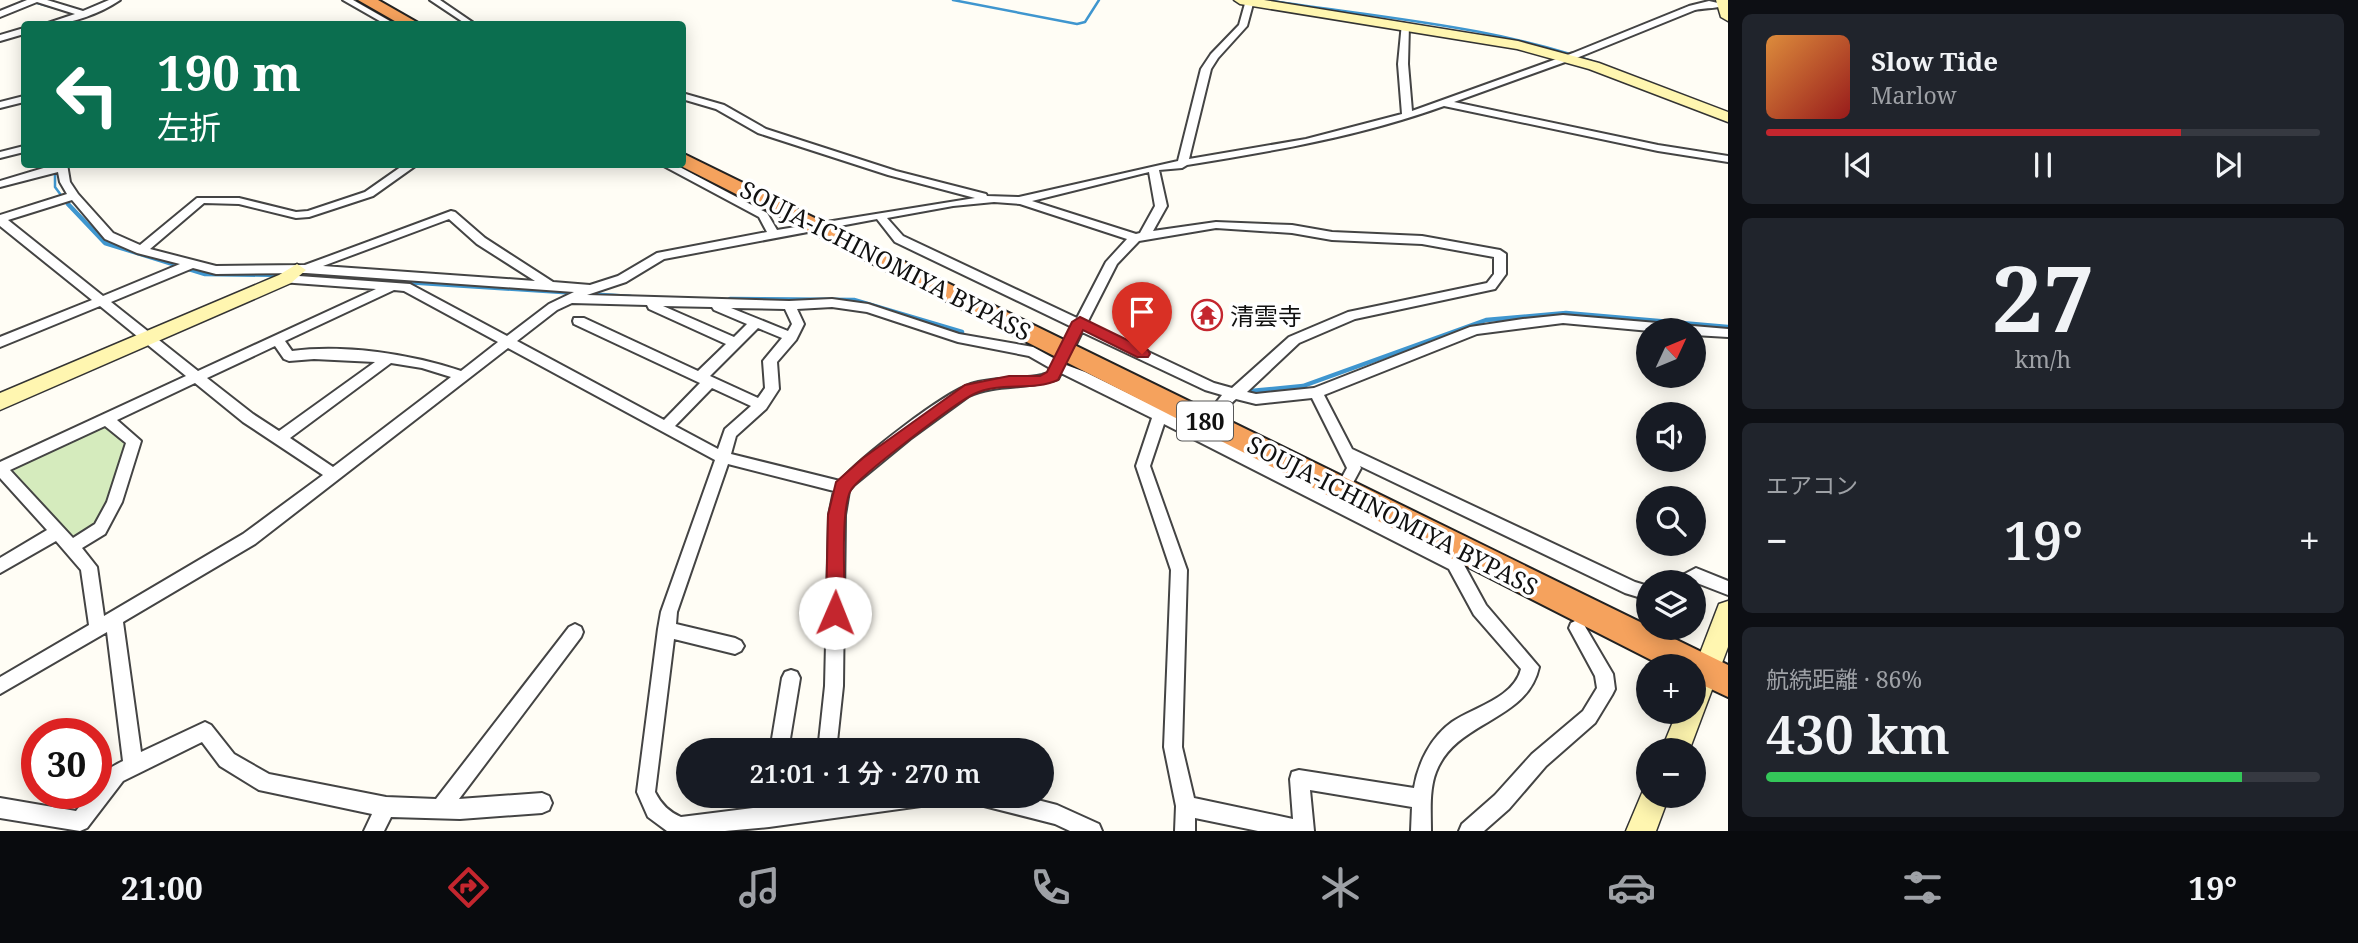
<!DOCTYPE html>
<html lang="ja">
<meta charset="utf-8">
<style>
:root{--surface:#171b24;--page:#20242c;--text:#f1f3f6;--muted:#9ea1a6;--line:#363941;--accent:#c4262e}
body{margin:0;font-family:"Noto Serif","Noto Sans JP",serif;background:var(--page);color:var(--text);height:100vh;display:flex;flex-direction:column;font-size:26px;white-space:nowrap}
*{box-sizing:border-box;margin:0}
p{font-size:23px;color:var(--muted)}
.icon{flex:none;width:38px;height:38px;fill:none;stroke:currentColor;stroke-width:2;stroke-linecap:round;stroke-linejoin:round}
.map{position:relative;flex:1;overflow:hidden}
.details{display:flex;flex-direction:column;gap:14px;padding:14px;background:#0d0f14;width:630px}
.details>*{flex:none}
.hud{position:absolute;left:21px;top:21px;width:665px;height:147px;border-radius:7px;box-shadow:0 4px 18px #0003;background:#0b6e4f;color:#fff;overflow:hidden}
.needle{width:46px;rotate:46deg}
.controls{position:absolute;left:1636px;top:318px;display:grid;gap:14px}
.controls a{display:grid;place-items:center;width:70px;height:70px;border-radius:50%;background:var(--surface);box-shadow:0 4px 18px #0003;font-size:35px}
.speed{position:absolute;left:21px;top:718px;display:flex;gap:14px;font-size:35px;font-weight:700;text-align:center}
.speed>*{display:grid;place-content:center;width:91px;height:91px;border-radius:50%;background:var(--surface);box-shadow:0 4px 18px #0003;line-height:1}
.speed .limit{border:10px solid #d22;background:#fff;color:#111}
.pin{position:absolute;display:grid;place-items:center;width:60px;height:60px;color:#fff;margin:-72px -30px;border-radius:50% 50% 50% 0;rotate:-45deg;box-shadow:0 0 7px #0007}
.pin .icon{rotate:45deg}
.me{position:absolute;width:77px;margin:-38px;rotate:1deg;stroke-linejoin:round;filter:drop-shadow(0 0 5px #0008)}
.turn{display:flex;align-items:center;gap:24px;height:147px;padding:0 21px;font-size:32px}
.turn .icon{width:91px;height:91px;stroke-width:2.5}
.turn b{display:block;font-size:49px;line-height:60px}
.big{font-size:52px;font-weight:600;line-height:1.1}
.details .widget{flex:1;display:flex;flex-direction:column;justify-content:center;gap:10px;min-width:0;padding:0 24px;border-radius:10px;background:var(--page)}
.details .dial{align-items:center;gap:0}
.dial b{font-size:91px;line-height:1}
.song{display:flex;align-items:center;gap:21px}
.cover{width:84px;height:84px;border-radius:10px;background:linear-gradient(135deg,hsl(30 70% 55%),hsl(0 70% 35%))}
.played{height:7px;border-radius:4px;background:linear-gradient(90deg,var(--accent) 75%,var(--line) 75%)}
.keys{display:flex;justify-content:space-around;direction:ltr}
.heat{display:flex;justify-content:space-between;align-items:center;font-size:38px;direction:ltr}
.charge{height:10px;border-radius:5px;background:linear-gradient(90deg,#34c759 86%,var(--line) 0)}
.trip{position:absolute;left:676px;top:738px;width:378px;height:70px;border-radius:35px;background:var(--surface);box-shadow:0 4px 18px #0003;font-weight:600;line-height:70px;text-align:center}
.dock{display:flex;height:112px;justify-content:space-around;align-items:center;background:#090b0e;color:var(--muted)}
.dock .icon{width:49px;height:49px}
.dock .selected{color:var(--accent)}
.dock b{font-size:32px;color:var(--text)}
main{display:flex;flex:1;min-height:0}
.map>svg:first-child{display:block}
.green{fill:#d5ebbd}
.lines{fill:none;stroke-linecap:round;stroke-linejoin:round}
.stream-far1{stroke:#3f96cf;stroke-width:2.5}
.stream{stroke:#3f96cf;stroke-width:4.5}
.street-casing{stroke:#444;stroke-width:4}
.secondary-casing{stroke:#333;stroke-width:3}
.highway-casing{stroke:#222;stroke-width:4}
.street{fill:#fff;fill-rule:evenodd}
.secondary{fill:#fff6b0;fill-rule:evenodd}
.highway{fill:#f5a25d;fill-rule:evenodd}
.route{fill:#c4262e;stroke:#7f191e;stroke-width:2}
.labels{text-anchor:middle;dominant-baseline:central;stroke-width:7;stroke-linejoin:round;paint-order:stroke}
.shield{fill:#fff;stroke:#585858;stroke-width:2}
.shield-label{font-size:23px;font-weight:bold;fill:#111}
.street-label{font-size:24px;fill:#111;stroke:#fff}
.poi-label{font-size:24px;fill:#111;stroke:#fff;text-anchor:start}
</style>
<main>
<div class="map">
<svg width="1728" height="831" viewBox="0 0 1728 831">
<rect width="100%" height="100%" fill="#fffdf5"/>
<polygon class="green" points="104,426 109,427 127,446 127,453 97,526 73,539 13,472 17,466"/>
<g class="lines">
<g class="stream-far1">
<polyline points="27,0 76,14"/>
<polyline points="953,0 1077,24 1085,22 1099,0"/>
<path d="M1266 0C1376 17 1505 27 1608 67"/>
<polyline points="55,164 55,187 69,206"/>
</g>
<g class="stream">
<polyline points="68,204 105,243 205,274 285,275"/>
<polyline points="297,275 578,293"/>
<polyline points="587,294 631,297"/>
<polyline points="730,299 854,300 962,332"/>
<polyline points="1251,391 1303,386 1486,320 1566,313 1728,327"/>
</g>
<g class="street-casing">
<g id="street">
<path d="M27 0H47L83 11 109 0H120C101 13 68 26 45 24L75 14 37 2 0 17V11Z"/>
<polygon points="343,0 353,0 395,24 385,24"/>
<polygon points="430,0 440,0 475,24 466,24"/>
<path d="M1246 0H1254L1247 26 1218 58 1211 69 1189 159 1306 139 1402 114 1398 64 1402 23 1409 25 1408 64 1412 111 1573 53 1689 6 1709 1 1727 5C1722 8 1704 8 1695 10L1579 57 1454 102 1658 145 1728 156V162L1658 151 1444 106C1361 136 1274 151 1187 165L1182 168 1159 170 1167 206 1153 231 1216 222 1292 225 1332 232 1422 236 1500 250 1506 254V274L1495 289 1355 319 1299 343 1247 392 1256 394 1314 388 1470 327 1523 319 1563 315 1728 329V337L1694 335V331H1650L1563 323 1477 334 1324 395 1352 449 1635 582 1648 586V600L1625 593 1360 466 1361 468 1347 494H1337L1335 490 1347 468 1312 398 1256 404 1236 399C1226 407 1220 423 1208 427L1201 422 1222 395 1205 390 1082 332 1066 365 1085 372 1158 408 1165 405 1170 406 1172 410 1170 414 1448 553 1454 550 1460 552 1463 563 1486 605 1539 667C1527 722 1456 720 1436 772 1429 790 1431 812 1431 831H1411L1412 807 1310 790 1314 831H1258L1195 818V831H1175L1176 806 1164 747 1171 570 1136 466 1152 418 1061 373 1058 379C1029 390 996 383 969 396L910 439 854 485 849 491 845 515 843 686 836 751H818L825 686 829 515 834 491 728 464 677 612 676 624 735 638 741 641 744 646 741 651 735 654 674 639 655 792C661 804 669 812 681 817L761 807 762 796H781L780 805 845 796H930L928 803 921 806 769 827 725 831H667L648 817 637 792 658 629 661 612 715 460 508 348 255 544 123 622 141 752 205 722 211 725 234 754 269 774 386 797 436 799 569 627 575 624 581 627 583 632 581 637 459 799 542 793 549 796 552 803 549 810 542 813 460 819 391 817 384 831H364L372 814 259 790 220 766 202 742 123 781 87 828 80 831 0 818V798L76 811 90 793H96C96 776 110 767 123 761L107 632 0 694V677L89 625 81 570 56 541 0 573V558L47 530 0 478V462L186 376 100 306 0 347V337L92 300 0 226V215L67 194 60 182 58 172 0 187V181L57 164H67L70 182 78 194 113 233 140 245 197 198H239L296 212 308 211 365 192 405 164H418L373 196 309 217 296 218 239 204 204 203 150 249 216 266 305 265 451 211 455 212 485 238 553 282 590 285 618 276 657 253 767 232 759 217 660 164H674L767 213 777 230 975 198 888 175 758 133 716 109 682 99V93L724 105 766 129 896 171 986 194 987 196 1019 197 1178 161 1201 69 1211 54 1239 25ZM1149 172 1155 206 1140 233 1136 234 1032 201ZM72 200 105 239 137 253 180 264 103 296 8 220ZM994 202 1020 204 1127 239 1106 262 1077 318 903 236 887 218 953 206ZM449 219 477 244 535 281 323 266ZM877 219 895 242 1072 327 1055 359 1033 347 959 334 868 304 832 299 789 301 587 295 626 282 664 259ZM1216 228 1292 233 1332 240 1422 244 1494 257V274L1487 283 1348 312 1289 337 1232 388 1214 383 1087 323 1117 264 1139 241ZM193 268 216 274 306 273 574 292 549 304 507 336 410 284 285 275 279 279 281 282 376 289 198 371 111 302ZM394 290 404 291 498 342 461 371C411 354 344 344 292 351L285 341ZM572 303 647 305 649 309 726 344 698 371 584 318H574L573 321 574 324 700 383 664 420 517 341 557 310ZM663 306 712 307 714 310 747 324 734 337ZM832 307 867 312 958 342 1029 356 1050 368 1048 373 1042 375C1019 380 994 376 971 384 942 394 861 457 840 481L731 454 736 436 766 409 779 389 777 362 796 340 804 324 797 309ZM731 308 785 309 792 324 788 331ZM758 328 782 338 763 361 765 388 758 398 710 376ZM275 346 284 359 289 361 314 359 375 362 279 431 253 414 207 378ZM391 363 422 368 451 377 333 467 290 438ZM195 383 243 422 323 475 243 534 104 616 97 567 82 548 105 534 122 502 141 441 117 420ZM712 388 751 406 725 429 718 449 675 426ZM1164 424 1449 569 1474 615 1521 669C1514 698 1474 707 1452 722 1431 737 1418 763 1414 788L1299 770 1292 772 1290 779 1293 819 1194 798 1182 747 1187 570 1150 466ZM105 426 126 443 107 502 95 524 73 538 10 470Z"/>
<polygon points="24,28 24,34 0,41 0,35"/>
<polygon points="24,96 24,102 0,108 0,102"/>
<polygon points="24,146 24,152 0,158 0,152"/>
<polygon points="1696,568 1728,581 1728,595 1697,583 1694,585 1694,583 1675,583 1677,578"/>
<polygon points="1577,620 1583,623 1613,674 1615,689 1612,695 1595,723 1546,766 1509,809 1484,831 1459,831 1462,824 1495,795 1532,754 1583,711 1597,688 1595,676 1569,628 1571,623"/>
<polygon points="791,670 797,672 800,678 788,751 770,751 782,678 785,672"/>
<polygon points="975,796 1022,796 1057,805 1099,824 1102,831 1070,831 1055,824 984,806 977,803"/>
</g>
</g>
<g class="secondary-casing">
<g id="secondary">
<polygon points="1234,0 1264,0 1518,41 1599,63 1728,112 1728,122 1589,69 1517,49 1240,4"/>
<polygon points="1716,0 1728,0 1728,21 1721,17"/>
<polygon points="297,264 306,270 291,283 0,410 0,393 279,275"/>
<polygon points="1728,601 1728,647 1689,751 1661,751 1677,712 1694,712 1694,669 1719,604"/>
<polygon points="1648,784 1648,796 1669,796 1656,831 1626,831 1645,786"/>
</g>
</g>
<g class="highway-casing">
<g id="highway">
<polygon points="358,0 378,0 420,24 400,24"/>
<polygon points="682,153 1728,665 1728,697 1694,681 1694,667 1665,667 677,164 682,164"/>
</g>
</g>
<use href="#street" class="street"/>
<use href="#secondary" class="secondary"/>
<use href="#highway" class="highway"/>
</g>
<path class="route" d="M1080 317 1148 350 1150 354 1148 357H1137L1083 330 1058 380C1032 392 1000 381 974 394 957 402 859 476 851 490 840 507 845 588 845 613L842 619 835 621 829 619 826 613 828 515 836 482 863 458 965 385 1009 376H1040L1047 372 1072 322Z"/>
<defs>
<g id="temple-ring" transform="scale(1.575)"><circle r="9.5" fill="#fff" stroke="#c4262e" stroke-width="1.5"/><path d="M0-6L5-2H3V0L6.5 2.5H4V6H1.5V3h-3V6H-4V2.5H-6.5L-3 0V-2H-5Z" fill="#c4262e"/></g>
</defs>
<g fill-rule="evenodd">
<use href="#temple-ring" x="1207" y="315"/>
</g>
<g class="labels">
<rect class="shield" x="1177" y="401.5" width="56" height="39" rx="5"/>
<g class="shield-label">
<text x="1205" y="421">180</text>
</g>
<g class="street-label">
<text transform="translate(886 260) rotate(27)">SOUJA-ICHINOMIYA BYPASS</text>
<text transform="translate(1393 515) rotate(27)">SOUJA-ICHINOMIYA BYPASS</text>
</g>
<g class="poi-label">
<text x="1230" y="315">清雲寺</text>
</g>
</g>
</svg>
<div class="controls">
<a><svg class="needle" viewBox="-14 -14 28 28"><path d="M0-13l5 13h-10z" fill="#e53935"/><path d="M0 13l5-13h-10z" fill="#9ea1a6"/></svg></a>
<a><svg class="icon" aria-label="sound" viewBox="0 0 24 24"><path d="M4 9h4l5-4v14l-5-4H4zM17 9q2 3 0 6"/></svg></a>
<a><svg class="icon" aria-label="search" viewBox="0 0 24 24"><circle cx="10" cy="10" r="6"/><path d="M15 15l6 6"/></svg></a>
<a><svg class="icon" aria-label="layers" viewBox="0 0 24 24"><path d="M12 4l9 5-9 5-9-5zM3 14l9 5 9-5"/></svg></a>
<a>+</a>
<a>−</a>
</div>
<div class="speed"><div class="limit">30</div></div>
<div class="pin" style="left:1142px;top:354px;background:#d93025"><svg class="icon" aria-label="arrive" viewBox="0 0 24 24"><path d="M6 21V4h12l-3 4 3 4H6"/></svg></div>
<svg class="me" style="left:835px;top:613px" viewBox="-20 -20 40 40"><circle r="19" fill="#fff"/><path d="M0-13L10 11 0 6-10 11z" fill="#c4262e"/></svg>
<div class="trip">21:01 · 1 分 · 270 m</div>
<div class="hud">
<div class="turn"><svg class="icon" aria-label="left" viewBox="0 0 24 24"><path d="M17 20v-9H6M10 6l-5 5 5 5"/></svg><div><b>190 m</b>左折</div></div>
</div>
</div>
<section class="details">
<div class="widget">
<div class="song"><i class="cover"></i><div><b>Slow Tide</b><p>Marlow</p></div></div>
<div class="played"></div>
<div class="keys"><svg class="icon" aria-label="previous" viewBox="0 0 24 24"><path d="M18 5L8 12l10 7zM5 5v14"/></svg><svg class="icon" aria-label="pause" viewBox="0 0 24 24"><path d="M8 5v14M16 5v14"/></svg><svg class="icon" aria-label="next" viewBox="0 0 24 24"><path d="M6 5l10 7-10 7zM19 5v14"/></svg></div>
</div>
<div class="widget dial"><b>27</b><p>km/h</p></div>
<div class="widget"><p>エアコン</p>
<div class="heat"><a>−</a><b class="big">19°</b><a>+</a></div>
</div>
<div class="widget"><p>航続距離 · 86%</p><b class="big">430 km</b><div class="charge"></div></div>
</section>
</main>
<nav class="dock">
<b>21:00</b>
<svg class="icon selected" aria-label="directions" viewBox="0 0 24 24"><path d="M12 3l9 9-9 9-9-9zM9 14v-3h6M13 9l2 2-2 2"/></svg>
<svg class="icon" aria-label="music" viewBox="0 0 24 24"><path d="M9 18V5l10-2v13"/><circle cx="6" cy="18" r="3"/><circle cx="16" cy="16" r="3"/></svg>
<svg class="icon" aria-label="phone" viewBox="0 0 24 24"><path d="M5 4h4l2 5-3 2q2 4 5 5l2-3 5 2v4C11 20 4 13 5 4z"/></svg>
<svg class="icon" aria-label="climate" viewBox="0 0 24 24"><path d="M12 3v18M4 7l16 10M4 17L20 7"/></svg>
<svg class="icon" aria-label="car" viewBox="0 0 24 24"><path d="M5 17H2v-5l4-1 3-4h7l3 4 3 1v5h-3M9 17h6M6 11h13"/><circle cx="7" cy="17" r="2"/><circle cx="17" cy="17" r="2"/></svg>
<svg class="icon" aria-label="filters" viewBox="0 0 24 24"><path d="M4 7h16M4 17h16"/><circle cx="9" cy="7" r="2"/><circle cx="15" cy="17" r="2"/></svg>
<b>19°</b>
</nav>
